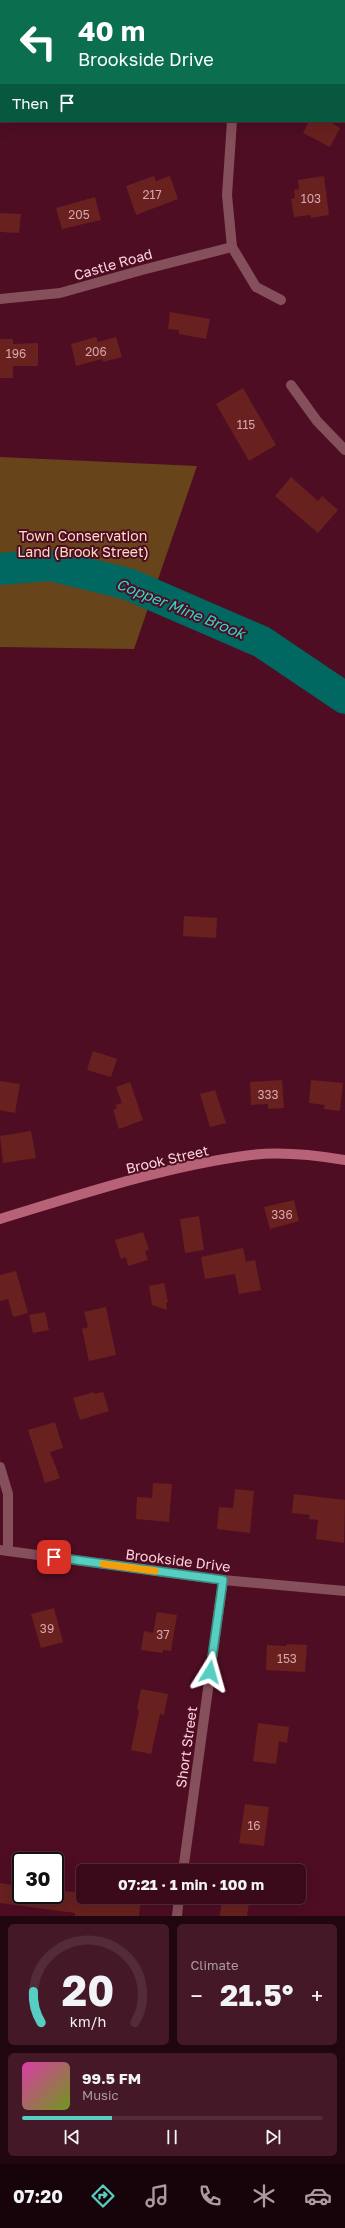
<!DOCTYPE html>
<meta charset="utf-8">
<style>
:root{--surface:#3a0a1a;--page:#451827;--text:#f1f3f6;--muted:#ab9aa2;--line:#542b39;--accent:#57cec2}
body{margin:0;font-family:"Golos Text",sans-serif;background:var(--page);color:var(--text);height:100vh;display:flex;flex-direction:column;font-size:15px;white-space:nowrap}
*{box-sizing:border-box;margin:0}
p{font-size:13px;color:var(--muted)}
.icon{flex:none;width:22px;height:22px;fill:none;stroke:currentColor;stroke-width:2;stroke-linecap:round;stroke-linejoin:round}
.map{position:relative;height:1916px;overflow:hidden}
.side{display:flex;flex-direction:column;gap:8px;padding:8px;background:#20060e;flex:1}
.side>*{flex:none}
.top-card{position:absolute;left:0px;top:0px;width:345px;height:122px;box-shadow:0 4px 16px #0002,0 0 0 1px var(--line);background:#0b6e4f;color:#fff;overflow:hidden}
.speed{position:absolute;left:12px;top:1852px;display:flex;gap:8px;font-size:20px;font-weight:700;text-align:center}
.speed>*{display:grid;place-content:center;width:52px;height:52px;border-radius:50%;background:var(--surface);box-shadow:0 4px 16px #0002,0 0 0 1px var(--line);line-height:1}
.speed .limit{border:2px solid #111;border-radius:6px;background:#fff;color:#111}
.pin{position:absolute;display:grid;place-items:center;width:34px;height:34px;color:#fff;margin:-17px;border-radius:8px;box-shadow:0 2px 6px #0006}
.me{position:absolute;width:44px;margin:-22px;rotate:8deg;stroke-linejoin:round;filter:drop-shadow(0 0 3px #0008)}
.turn{display:flex;align-items:center;gap:14px;height:84px;padding:0 12px;font-size:18px}
.turn .icon{width:52px;height:52px;stroke-width:2.5}
.turn b{display:block;font-size:28px;line-height:34px}
.then{display:flex;align-items:center;height:38px;padding:0 12px;background:#0003;gap:8px;font-size:15px}
.big{font-size:30px;font-weight:700;line-height:1.1}
.side .widget{flex:1;display:flex;flex-direction:column;justify-content:center;gap:6px;min-width:0;padding:0 14px;border-radius:6px;background:var(--page)}
.side .dial{align-items:center;gap:0}
.dial svg{height:104px;overflow:visible;fill:none;stroke:var(--line);stroke-width:7;stroke-linecap:round;text-anchor:middle}
.dial text{fill:var(--text);stroke:none}
.song{display:flex;align-items:center;gap:12px}
.cover{width:48px;height:48px;border-radius:6px;background:linear-gradient(135deg,hsl(320 70% 55%),hsl(80 70% 35%))}
.played{height:4px;border-radius:2px;background:linear-gradient(90deg,var(--accent) 30%,var(--line) 30%)}
.keys{display:flex;justify-content:space-around;direction:ltr}
.heat{display:flex;justify-content:space-between;align-items:center;font-size:22px;direction:ltr}
.side .tiles{flex:1;display:grid;gap:8px;grid-template-columns:1fr 1fr}
.widget:last-child{grid-column:span 2}
.trip{position:absolute;left:76px;top:1864px;width:230px;height:40px;border-radius:6px;background:var(--surface);box-shadow:0 4px 16px #0002,0 0 0 1px var(--line);font-weight:700;line-height:40px;text-align:center}
.tabs{display:flex;height:64px;justify-content:space-around;align-items:center;background:#17040a;color:var(--muted)}
.tabs .icon{width:28px;height:28px}
.tabs .active{color:var(--accent)}
.tabs b{font-size:18px;color:var(--text)}
.map>svg:first-child{display:block}
.green{fill:#68441a}
.lines{fill:none;stroke-linecap:round;stroke-linejoin:round}
.river{stroke:#006861;stroke-width:32}
.building{fill:#68211e}
.street{stroke:#854f5b;stroke-width:10}
.secondary{stroke:#b76276;stroke-width:10}
.route-casing{stroke:#39867e;stroke-width:10}
.route{stroke:#57cec2;stroke-width:7}
.slow{stroke:#f59e0b;stroke-width:7}
.labels{text-anchor:middle;dominant-baseline:central;stroke-width:4;stroke-linejoin:round;paint-order:stroke}
.number-label{font-size:12px;fill:#d8a6ac}
.street-label{font-size:14px;fill:#fdd3db;stroke:#4e0d23}
.park-label{font-size:14px;fill:#fddec0;stroke:#4e0d23}
.water-label{font-size:15px;font-style:italic;fill:#2ed9cb;stroke:#4e0d23}
</style>
<div class="map">
<svg width="345" height="1916" viewBox="0 0 345 1916">
<rect width="100%" height="100%" fill="#4e0d23"/>
<polygon class="green" points="0,457 197,466 134,649 0,647"/>
<g class="lines">
<polyline class="river" points="0,569 50,565 128,584 262,642 345,698"/>
</g>
<g class="building">
<polygon points="309,121 328,121 340,128 330,147 303,133"/>
<polygon points="154,176 156,181 170,176 178,199 136,215 126,186"/>
<polygon points="324,176 329,215 311,218 310,215 294,217 291,199 295,198 294,190 299,189 298,180"/>
<polygon points="95,197 101,220 62,229 56,208"/>
<polygon points="0,213 21,214 19,233 0,232"/>
<polygon points="170,312 210,319 206,339 179,334 179,330 168,329"/>
<polygon points="96,337 98,342 116,337 122,357 103,362 102,359 76,366 71,344"/>
<polygon points="0,339 13,339 13,344 38,343 38,366 13,366 13,361 13,378 0,378"/>
<polygon points="243,388 276,445 249,461 216,404"/>
<polygon points="291,477 318,501 322,496 338,510 318,533 275,496"/>
<polygon points="184,916 217,918 216,938 183,936"/>
<polygon points="93,1051 117,1059 111,1077 87,1070"/>
<polygon points="282,1080 284,1108 268,1109 268,1104 251,1105 250,1082"/>
<polygon points="311,1080 343,1083 340,1111 324,1109 325,1105 309,1103"/>
<polygon points="0,1081 20,1084 15,1113 0,1110"/>
<polygon points="130,1082 143,1120 119,1129 113,1110 117,1108 115,1105 122,1103 116,1087"/>
<polygon points="215,1090 226,1123 210,1127 200,1094"/>
<polygon points="31,1131 36,1158 3,1163 0,1136"/>
<polygon points="294,1200 299,1221 270,1229 264,1207"/>
<polygon points="199,1216 204,1250 185,1253 180,1219"/>
<polygon points="143,1232 149,1250 145,1251 148,1260 128,1266 126,1257 121,1259 115,1240"/>
<polygon points="243,1248 246,1262 255,1260 261,1290 239,1294 235,1274 205,1279 201,1257"/>
<polygon points="16,1271 28,1313 13,1317 8,1299 0,1301 0,1275"/>
<polygon points="164,1283 168,1302 166,1303 167,1310 152,1305 149,1286"/>
<polygon points="106,1307 116,1355 89,1361 82,1329 88,1327 84,1312"/>
<polygon points="45,1312 49,1330 33,1333 29,1315"/>
<polygon points="94,1392 94,1394 103,1392 109,1411 80,1420 73,1398"/>
<polygon points="55,1422 63,1448 50,1452 60,1478 45,1483 28,1430"/>
<polygon points="153,1483 172,1484 169,1522 136,1519 137,1497 152,1498"/>
<polygon points="235,1489 254,1491 250,1533 217,1529 219,1507 233,1508"/>
<polygon points="294,1494 345,1500 344,1543 316,1539 318,1520 309,1519 310,1515 292,1513"/>
<polygon points="54,1608 63,1642 41,1648 31,1614"/>
<polygon points="157,1612 177,1615 171,1651 163,1650 163,1653 141,1650 144,1631 153,1633"/>
<polygon points="287,1644 307,1645 305,1672 266,1670 267,1645 286,1646"/>
<polygon points="141,1689 168,1694 164,1715 160,1714 151,1754 131,1750 139,1711 137,1709"/>
<polygon points="258,1723 289,1727 287,1743 279,1741 276,1764 253,1761"/>
<polygon points="245,1804 269,1807 264,1846 239,1843"/>
<polygon points="0,1883 20,1886 18,1895 55,1895 55,1890 83,1893 83,1897 141,1897 139,1916 75,1916 75,1913 0,1903"/>
<polygon points="222,1898 249,1903 247,1916 220,1916"/>
</g>
<g class="lines">
<g class="street">
<polyline points="185,0 187,1"/>
<polyline points="287,1 288,0"/>
<polyline points="344,87 345,87"/>
<polyline points="232,121 227,195 232,247 256,287 281,300"/>
<polyline points="0,299 60,293 142,270 232,247"/>
<polyline points="291,385 317,421 345,450"/>
<polyline points="0,1467 8,1494 8,1551"/>
<polyline points="0,1550 223,1580 345,1591"/>
<polyline points="183,1871 223,1580"/>
<polyline points="177,1916 179,1897"/>
</g>
<path class="secondary" d="M0 1219C82 1194 166 1166 251 1155 281 1151 315 1155 345 1160"/>
</g>
<g class="lines">
<g class="route-casing">
<polyline id="route" points="54,1557 223,1580 210,1672"/>
</g>
<use href="#route" class="route"/>
<polyline class="slow" points="103,1564 155,1571"/>
</g>
<g class="labels">
<g class="number-label">
<text x="152" y="194">217</text>
<text x="311" y="198">103</text>
<text x="79" y="214">205</text>
<text x="96" y="351">206</text>
<text x="16" y="353">196</text>
<text x="246" y="424">115</text>
<text x="268" y="1094">333</text>
<text x="282" y="1214">336</text>
<text x="47" y="1628">39</text>
<text x="163" y="1634">37</text>
<text x="287" y="1658">153</text>
<text x="254" y="1825">16</text>
</g>
<g class="street-label">
<text transform="translate(113 264) rotate(-16)">Castle Road</text>
<text transform="translate(167 1159) rotate(-13)">Brook Street</text>
<text transform="translate(178 1560) rotate(7)">Brookside Drive</text>
<text transform="translate(186 1747) rotate(-82)">Short Street</text>
</g>
<g class="park-label">
<text x="83" y="535">Town Conservation<tspan x="83" dy="16">Land (Brook Street)</tspan></text>
</g>
<g class="water-label">
<text transform="translate(181 608) rotate(22)">Copper Mine Brook</text>
</g>
</g>
</svg>
<div class="speed"><div class="limit">30</div></div>
<div class="pin" style="left:54px;top:1557px;background:#d93025"><svg class="icon" aria-label="arrive" viewBox="0 0 24 24"><path d="M6 21V4h12l-3 4 3 4H6"/></svg></div>
<svg class="me" style="left:210px;top:1672px" viewBox="-20 -20 40 40"><path d="M0-17L14 15 0 8-14 15z" fill="#57cec2" stroke="#fff" stroke-width="4"/></svg>
<div class="trip">07:21 · 1 min · 100 m</div>
<div class="top-card">
<div class="turn"><svg class="icon" aria-label="left" viewBox="0 0 24 24"><path d="M17 20v-9H6M10 6l-5 5 5 5"/></svg><div><b>40 m</b>Brookside Drive</div></div>
<div class="then">Then<svg class="icon" aria-label="arrive" viewBox="0 0 24 24"><path d="M6 21V4h12l-3 4 3 4H6"/></svg></div>
</div>
</div>
<section class="side">
<div class="tiles">
<div class="widget dial"><svg viewBox="0 0 100 80">
<path d="M14 69A42 42 0 1 1 86 69"/>
<path d="M14 69A42 42 0 0 1 8 45" stroke="#57cec2"/>
<text x="50" y="56" font-size="32" font-weight="700">20</text>
<text x="50" y="72" font-size="11">km/h</text>
</svg></div>
<div class="widget"><p>Climate</p>
<div class="heat"><a>−</a><b class="big">21.5°</b><a>+</a></div>
</div>
<div class="widget">
<div class="song"><i class="cover"></i><div><b>99.5 FM</b><p>Music</p></div></div>
<div class="played"></div>
<div class="keys"><svg class="icon" aria-label="previous" viewBox="0 0 24 24"><path d="M18 5L8 12l10 7zM5 5v14"/></svg><svg class="icon" aria-label="pause" viewBox="0 0 24 24"><path d="M8 5v14M16 5v14"/></svg><svg class="icon" aria-label="next" viewBox="0 0 24 24"><path d="M6 5l10 7-10 7zM19 5v14"/></svg></div>
</div>
</div>
</section>
<nav class="tabs">
<b>07:20</b>
<svg class="icon active" aria-label="directions" viewBox="0 0 24 24"><path d="M12 3l9 9-9 9-9-9zM9 14v-3h6M13 9l2 2-2 2"/></svg>
<svg class="icon" aria-label="music" viewBox="0 0 24 24"><path d="M9 18V5l10-2v13"/><circle cx="6" cy="18" r="3"/><circle cx="16" cy="16" r="3"/></svg>
<svg class="icon" aria-label="phone" viewBox="0 0 24 24"><path d="M5 4h4l2 5-3 2q2 4 5 5l2-3 5 2v4C11 20 4 13 5 4z"/></svg>
<svg class="icon" aria-label="climate" viewBox="0 0 24 24"><path d="M12 3v18M4 7l16 10M4 17L20 7"/></svg>
<svg class="icon" aria-label="car" viewBox="0 0 24 24"><path d="M5 17H2v-5l4-1 3-4h7l3 4 3 1v5h-3M9 17h6M6 11h13"/><circle cx="7" cy="17" r="2"/><circle cx="17" cy="17" r="2"/></svg>
</nav>
